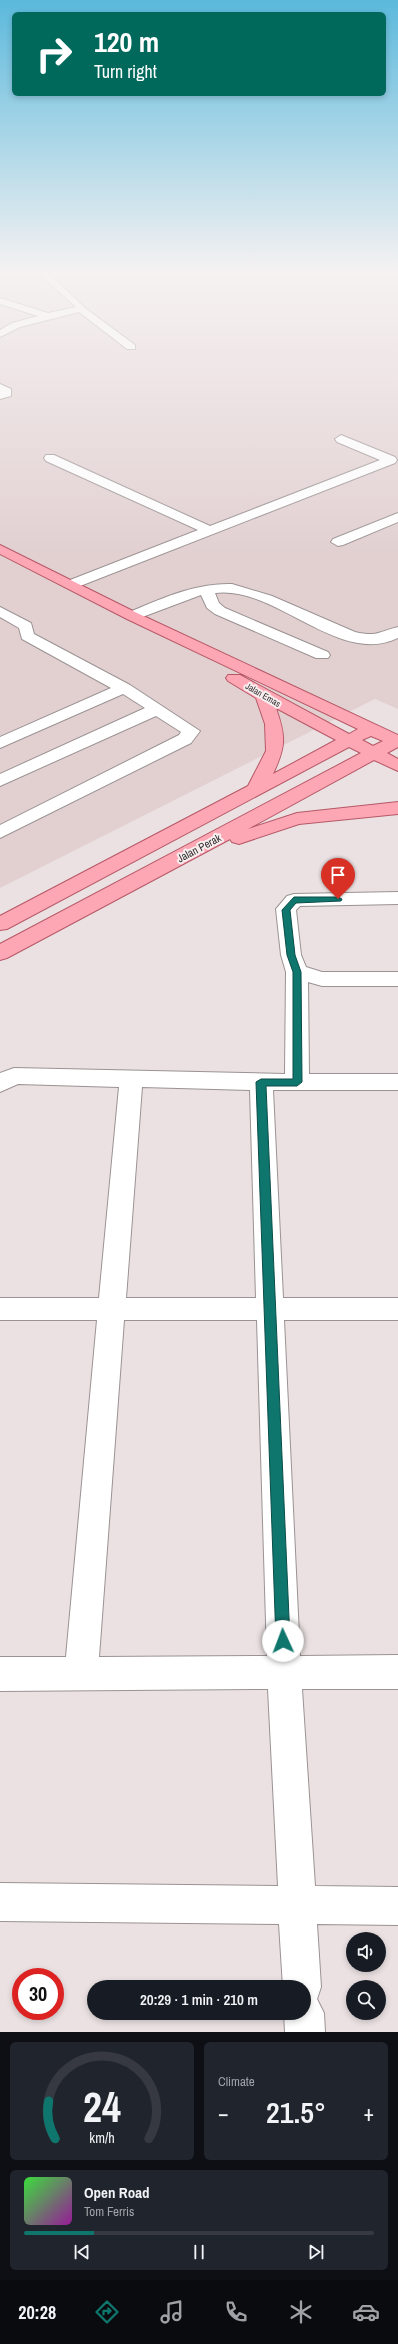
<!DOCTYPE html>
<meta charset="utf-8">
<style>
:root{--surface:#171b24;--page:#20242c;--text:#f1f3f6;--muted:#9ea1a6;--line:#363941;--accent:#0f766e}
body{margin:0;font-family:"Archivo Narrow",sans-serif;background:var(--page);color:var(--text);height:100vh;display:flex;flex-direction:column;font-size:15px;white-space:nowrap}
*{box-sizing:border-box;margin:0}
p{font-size:13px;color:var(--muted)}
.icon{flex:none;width:22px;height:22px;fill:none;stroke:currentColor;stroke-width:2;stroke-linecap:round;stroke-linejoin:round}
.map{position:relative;height:2032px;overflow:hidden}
.side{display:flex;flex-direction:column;gap:10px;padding:10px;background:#0d0f14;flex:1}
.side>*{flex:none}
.banner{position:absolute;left:12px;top:12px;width:374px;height:84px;border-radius:6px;box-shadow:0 2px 6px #0003;background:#00695c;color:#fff;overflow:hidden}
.tools{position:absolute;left:346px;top:1932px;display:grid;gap:8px}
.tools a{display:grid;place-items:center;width:40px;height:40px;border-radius:50%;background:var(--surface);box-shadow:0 2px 6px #0003;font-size:20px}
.speed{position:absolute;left:12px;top:1968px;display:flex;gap:8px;font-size:20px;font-weight:700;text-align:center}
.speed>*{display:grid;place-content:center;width:52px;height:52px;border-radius:50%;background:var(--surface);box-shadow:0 2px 6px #0003;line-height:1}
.speed .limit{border:6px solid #d22;background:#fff;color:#111}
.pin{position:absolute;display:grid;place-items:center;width:34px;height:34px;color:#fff;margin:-41px -17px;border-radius:50% 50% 50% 0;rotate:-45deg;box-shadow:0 0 4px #0007}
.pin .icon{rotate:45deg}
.me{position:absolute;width:44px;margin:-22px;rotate:358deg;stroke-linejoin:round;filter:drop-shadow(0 0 3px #0008)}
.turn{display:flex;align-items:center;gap:14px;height:84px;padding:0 16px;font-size:18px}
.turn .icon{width:52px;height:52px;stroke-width:2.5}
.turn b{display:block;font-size:28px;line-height:34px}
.big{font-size:30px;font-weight:600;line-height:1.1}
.side .widget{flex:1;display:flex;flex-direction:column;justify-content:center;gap:6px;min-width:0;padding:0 14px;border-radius:6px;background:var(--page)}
.side .dial{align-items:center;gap:0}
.dial svg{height:104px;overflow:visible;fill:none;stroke:var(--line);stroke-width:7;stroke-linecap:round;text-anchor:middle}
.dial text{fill:var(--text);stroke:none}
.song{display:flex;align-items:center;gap:12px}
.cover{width:48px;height:48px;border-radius:6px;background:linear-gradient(135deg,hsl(120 70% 55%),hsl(300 70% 35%))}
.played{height:4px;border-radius:2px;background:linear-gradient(90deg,var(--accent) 20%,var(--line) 20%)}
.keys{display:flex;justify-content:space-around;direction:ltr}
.heat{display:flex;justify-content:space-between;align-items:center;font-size:22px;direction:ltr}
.side .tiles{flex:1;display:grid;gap:10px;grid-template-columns:1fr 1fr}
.widget:last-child{grid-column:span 2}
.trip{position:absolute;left:87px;top:1980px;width:224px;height:40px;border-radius:20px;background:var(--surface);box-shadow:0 2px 6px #0003;font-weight:600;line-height:40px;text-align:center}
.menu{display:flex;height:64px;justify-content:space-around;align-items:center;background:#090b0e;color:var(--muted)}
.menu .icon{width:28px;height:28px}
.menu .selected{color:var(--accent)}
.menu b{font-size:18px;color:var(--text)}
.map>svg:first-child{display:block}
.built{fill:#e2d0d1}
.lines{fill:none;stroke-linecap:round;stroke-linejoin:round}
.minor-casing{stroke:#9b9293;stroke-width:2}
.major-casing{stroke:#b65866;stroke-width:2}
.minor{fill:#fff;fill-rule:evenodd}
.major{fill:#fda7b5;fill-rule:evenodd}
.route{fill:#0f766e;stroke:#0a4d48}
.labels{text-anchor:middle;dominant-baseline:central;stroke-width:4;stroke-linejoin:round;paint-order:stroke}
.far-street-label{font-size:9px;fill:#333030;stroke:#f8eeef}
.street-label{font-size:11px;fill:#333030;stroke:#f8eeef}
</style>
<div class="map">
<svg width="398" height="2032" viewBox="0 0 398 2032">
<rect width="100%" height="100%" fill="#ebe1e2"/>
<polygon class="built" points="0,270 398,270 398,709 375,699 0,888"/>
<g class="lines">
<g class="minor-casing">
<g id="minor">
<polygon points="35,270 45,270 85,308 135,345 135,349 127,349 79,312 20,327 0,337 0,330 12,323 38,316 0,304 0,298 48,313 76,307"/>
<polygon points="0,384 11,389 11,396 0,399"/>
<polygon points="341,435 395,457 397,460 395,463 75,588 70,589 63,585 65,582 198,530 46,461 44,458 46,455 54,455 210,526 380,460 337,442 335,439"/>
<polygon points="398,513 398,522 343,545 338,546 331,542 333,539"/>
<path d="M232 584 272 596 355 632C377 637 378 632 398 627V638C339 667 275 585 215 593L219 603 225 608 328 652 330 655 328 658H316L215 614 207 608 201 595 137 619 132 621 124 616 127 613C161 599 194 583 232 584Z"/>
<polygon points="0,607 31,623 34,634 130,685 200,731 191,743 0,838 0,825 179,735 181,732 156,716 0,786 0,774 145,708 123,694 0,748 0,737 111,688 22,639 19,628 0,617"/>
<path d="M398 892V904L300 906 296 910 301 955 306 967 322 972H398V986H322L308 982 309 1074H398V1090H273L283 1298H398V1320H284L300 1656 398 1655V1689H302L315 1886 398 1887V1925L317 1924 321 1987 317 1999 324 2013 325 2032H285L284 2013H304V1987H283L279 1924 0 1921V1883L278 1886 268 1689 0 1691V1657H66L97 1320H0V1298H99L119 1087 18 1084 0 1092V1073L14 1068 285 1074 286 972 281 955 276 909 287 896 294 894ZM142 1087 250 1090 256 1298H126ZM124 1320H257L267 1656 99 1657Z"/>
</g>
</g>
<g class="major-casing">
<path id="major" d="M0 545 137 613 398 735V747L387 753 398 759V771L374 760 248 829 297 813 398 802V814L299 824 239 844 232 842 230 839 7 958 0 960V944L361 753 349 747 7 929 0 930V916L248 786 266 751 265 724 256 698 228 681 226 678 228 675H240L349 734 358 729 127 619 0 554ZM276 708 336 740 273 774C286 746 286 737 276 708ZM371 736 383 741 373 746 362 740Z"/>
</g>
<use href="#minor" class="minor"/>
<use href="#major" class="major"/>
</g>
<linearGradient id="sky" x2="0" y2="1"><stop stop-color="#5bb9dc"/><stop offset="0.49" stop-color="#f6f2f2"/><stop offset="1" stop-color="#f6f2f2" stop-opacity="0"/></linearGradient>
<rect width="398" height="555" fill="url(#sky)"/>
<polygon class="route" points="338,897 342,899 341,901 296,903 290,910 295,955 301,972 302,1082 297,1086 266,1086 290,1641 288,1646 283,1648 278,1646 276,1641 256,1082 261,1079 293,1079 293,972 287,955 282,910 294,897"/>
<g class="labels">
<g class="far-street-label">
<text transform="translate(263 695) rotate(30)">Jalan Emas</text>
</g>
<g class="street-label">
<text transform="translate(199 848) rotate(-28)">Jalan Perak</text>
</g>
</g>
</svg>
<div class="tools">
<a><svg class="icon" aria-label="sound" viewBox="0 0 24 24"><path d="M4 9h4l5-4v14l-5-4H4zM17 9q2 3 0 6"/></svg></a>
<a><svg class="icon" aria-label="search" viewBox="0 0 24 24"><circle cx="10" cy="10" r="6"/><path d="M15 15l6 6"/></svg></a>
</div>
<div class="speed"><div class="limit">30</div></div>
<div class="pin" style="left:338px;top:899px;background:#d93025"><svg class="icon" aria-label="arrive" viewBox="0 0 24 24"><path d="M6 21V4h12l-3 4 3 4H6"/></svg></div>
<svg class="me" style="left:283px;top:1641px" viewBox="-20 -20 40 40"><circle r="19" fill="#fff"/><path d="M0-13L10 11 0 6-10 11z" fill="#0f766e"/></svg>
<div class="trip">20:29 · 1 min · 210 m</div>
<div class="banner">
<div class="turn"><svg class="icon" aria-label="right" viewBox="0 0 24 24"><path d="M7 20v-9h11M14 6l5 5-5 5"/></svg><div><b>120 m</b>Turn right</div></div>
</div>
</div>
<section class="side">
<div class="tiles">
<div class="widget dial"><svg viewBox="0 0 100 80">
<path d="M14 69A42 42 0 1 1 86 69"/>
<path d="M14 69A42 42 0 0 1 9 40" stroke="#0f766e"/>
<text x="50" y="56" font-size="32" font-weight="700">24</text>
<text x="50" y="72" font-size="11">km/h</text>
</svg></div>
<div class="widget"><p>Climate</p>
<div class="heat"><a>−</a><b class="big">21.5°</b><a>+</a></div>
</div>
<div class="widget">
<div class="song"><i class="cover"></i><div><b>Open Road</b><p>Tom Ferris</p></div></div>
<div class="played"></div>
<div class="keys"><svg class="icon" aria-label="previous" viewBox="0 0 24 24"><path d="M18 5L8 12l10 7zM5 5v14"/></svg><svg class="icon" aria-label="pause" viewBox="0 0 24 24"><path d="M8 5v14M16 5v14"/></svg><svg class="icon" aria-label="next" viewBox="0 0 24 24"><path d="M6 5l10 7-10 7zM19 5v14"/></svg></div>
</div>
</div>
</section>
<nav class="menu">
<b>20:28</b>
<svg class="icon selected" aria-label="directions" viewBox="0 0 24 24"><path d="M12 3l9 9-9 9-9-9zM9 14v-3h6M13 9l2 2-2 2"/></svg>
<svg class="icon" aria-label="music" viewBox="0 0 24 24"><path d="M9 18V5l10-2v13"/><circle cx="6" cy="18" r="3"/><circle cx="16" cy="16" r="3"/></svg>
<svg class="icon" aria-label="phone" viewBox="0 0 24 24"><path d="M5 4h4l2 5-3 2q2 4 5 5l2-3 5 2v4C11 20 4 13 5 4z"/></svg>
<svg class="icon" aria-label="climate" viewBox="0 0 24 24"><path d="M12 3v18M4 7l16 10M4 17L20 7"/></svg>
<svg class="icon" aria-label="car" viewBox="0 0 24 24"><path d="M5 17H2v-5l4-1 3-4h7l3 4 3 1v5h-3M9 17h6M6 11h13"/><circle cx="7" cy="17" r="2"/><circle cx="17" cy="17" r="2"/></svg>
</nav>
